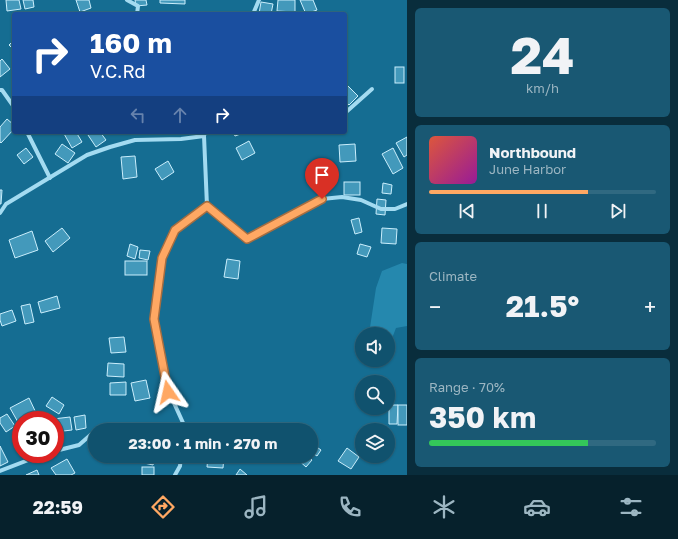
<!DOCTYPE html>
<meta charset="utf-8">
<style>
:root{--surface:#10526e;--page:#195873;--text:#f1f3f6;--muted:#9cb6c2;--line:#306981;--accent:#ffa863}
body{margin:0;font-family:"Golos Text",sans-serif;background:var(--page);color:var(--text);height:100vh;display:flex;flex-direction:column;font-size:15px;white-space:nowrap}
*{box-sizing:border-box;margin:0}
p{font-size:13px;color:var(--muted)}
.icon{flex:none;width:22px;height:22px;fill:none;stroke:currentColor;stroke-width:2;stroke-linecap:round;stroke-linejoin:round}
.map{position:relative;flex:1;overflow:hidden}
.drawer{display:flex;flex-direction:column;gap:8px;padding:8px;background:#092d3c;width:271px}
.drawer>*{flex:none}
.banner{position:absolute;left:12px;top:12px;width:335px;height:122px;border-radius:4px;box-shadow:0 1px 3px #0004,0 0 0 1px var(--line);background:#1a4fa0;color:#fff;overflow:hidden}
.fabs{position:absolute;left:355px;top:327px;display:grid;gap:8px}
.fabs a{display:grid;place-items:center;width:40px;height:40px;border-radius:50%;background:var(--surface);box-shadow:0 1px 3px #0004,0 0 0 1px var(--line);font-size:20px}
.speed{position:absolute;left:12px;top:411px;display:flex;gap:8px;font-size:20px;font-weight:700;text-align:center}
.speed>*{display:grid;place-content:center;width:52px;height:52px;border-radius:50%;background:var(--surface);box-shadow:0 1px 3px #0004,0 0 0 1px var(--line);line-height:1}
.speed .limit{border:6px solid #d22;background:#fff;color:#111}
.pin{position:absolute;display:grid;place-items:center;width:34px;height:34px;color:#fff;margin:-41px -17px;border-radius:50% 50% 50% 0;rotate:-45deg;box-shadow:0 0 4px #0007}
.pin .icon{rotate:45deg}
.me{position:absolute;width:44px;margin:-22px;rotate:349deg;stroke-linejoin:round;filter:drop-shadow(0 0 3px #0008)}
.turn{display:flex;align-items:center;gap:14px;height:84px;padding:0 12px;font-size:18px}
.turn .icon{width:52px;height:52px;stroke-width:2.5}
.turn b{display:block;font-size:28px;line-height:34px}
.lanes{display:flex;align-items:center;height:38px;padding:0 12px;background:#0003;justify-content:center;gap:20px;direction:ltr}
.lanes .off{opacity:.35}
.big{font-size:30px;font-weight:700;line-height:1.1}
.drawer .widget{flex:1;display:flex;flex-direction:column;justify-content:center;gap:6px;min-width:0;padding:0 14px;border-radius:6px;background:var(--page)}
.drawer .dial{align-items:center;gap:0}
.dial b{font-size:52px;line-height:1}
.song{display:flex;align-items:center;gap:12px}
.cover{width:48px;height:48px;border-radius:6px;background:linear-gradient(135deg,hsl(10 70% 55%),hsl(300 70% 35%))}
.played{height:4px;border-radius:2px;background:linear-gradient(90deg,var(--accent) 70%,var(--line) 70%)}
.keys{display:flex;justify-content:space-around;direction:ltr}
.heat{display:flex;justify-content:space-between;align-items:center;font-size:22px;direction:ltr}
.charge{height:6px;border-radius:3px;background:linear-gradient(90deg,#34c759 70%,var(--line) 0)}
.trip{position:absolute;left:88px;top:423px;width:230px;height:40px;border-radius:20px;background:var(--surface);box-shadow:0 1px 3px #0004,0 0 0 1px var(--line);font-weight:700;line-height:40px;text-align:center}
.menu{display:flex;height:64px;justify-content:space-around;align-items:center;background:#06212c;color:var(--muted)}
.menu .icon{width:28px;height:28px}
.menu .current{color:var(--accent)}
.menu b{font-size:18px;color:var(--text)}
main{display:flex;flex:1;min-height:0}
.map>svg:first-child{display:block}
.green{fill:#2588ae}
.building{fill:#4399bb;stroke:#caeefc}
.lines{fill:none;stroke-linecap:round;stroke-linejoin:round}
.minor{stroke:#a3dbf1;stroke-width:4}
.route-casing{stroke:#a66d40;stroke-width:10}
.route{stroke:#ffa863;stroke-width:7}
</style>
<main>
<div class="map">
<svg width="407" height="475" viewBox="0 0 407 475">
<rect width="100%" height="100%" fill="#156d92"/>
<polygon class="green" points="402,263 407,264 407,326 396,328 389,346 388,346 388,334 369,334 376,288 382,271"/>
<g class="building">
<polygon points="6,0 19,0 21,9 7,11"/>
<polygon points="23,0 33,0 34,7 25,9"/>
<polygon points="76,0 89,0 91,8 80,12"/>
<polygon points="135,0 146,0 147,5 136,6"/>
<polygon points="160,0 185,0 185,4 160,3"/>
<polygon points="278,0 295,0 295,12 277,11"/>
<polygon points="300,0 313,0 317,10 306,14"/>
<polygon points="261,2 273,4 271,14 259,14"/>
<polygon points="14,40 14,50 9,45"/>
<polygon points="2,59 10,69 0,77 0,61"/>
<rect x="395" y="67" width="9" height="16"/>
<polygon points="348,86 358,96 349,105 345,101 345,89"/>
<polygon points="7,119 14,125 14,129 1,143 0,142 0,127"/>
<polygon points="63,132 76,132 82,142 72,148"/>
<polygon points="86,132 100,132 106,140 96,147"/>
<polygon points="233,132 246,132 235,136"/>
<polygon points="407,137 407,155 404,157 396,143"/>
<polygon points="249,141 255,153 242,160 236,148"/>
<polygon points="62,144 75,153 68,163 55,154"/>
<polygon points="355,144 356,161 340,162 339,145"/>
<polygon points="26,148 33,157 24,164 17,155"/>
<polygon points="393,148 403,168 393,174 382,154"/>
<polygon points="135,156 137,177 123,179 121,157"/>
<polygon points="168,161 174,172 162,180 155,169"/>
<rect x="344" y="182" width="16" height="13"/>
<polygon points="383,183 392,185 391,194 382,193"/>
<polygon points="0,190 2,190 1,204 0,204"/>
<polygon points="377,199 386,200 385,215 376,214"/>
<polygon points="359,218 362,232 355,234 351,220"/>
<polygon points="62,228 70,238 53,252 45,241"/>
<polygon points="382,228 397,229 396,244 381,243"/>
<polygon points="32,231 38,250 15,258 9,240"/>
<polygon points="130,244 138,247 135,259 127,256"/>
<polygon points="360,244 371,247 367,257 357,254"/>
<polygon points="140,250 150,251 148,260 139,258"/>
<polygon points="227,259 240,261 238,279 224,277"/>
<rect x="125" y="261" width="22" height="14"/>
<polygon points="57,296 60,308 41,313 38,302"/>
<polygon points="30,304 34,322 25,324 21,306"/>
<polygon points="12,310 16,321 2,326 0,320 0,314"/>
<polygon points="124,337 126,352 111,353 109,338"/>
<polygon points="108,363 124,364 124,377 107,376"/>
<polygon points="146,380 150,398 135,401 131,383"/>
<polygon points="126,382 126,395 110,395 110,383"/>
<polygon points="52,397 64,405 59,414 46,406"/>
<polygon points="29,398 37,415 28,420 21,420 21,423 19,424 10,408"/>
<polygon points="389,405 398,405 397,424 389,424"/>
<rect x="398" y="405" width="9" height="20"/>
<polygon points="7,414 15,426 6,432 0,423 0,418"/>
<polygon points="85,415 86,428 76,430 74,417"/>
<polygon points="70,417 72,430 55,432 55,420 53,420 53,419"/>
<polygon points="311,443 321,450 317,456 311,452"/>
<polygon points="0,446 8,462 0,466"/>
<polygon points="347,448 359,457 351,469 338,461"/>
<polygon points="146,456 156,456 153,465 144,463"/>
<polygon points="208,456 224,456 223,468 207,467"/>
<polygon points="298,456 307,456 312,460 306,467 296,458"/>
<polygon points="67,459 75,473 71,475 56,475 51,468"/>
<rect x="142" y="467" width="12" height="8"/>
<polygon points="240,469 247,475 236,475"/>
<polygon points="37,470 39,475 26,475"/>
</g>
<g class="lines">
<g class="minor">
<polyline points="127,0 138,6 137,14"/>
<polyline points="253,14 259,0"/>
<polyline points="0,90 2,90 14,107"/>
<polyline points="345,113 372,89"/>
<polyline points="27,132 50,178"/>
<polyline points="207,206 247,239 322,199 342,197 361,200 381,209 395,209 407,204"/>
<polyline points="0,213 6,204 87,155 110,147 135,140 181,139 204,136"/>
<polyline points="184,430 184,425 169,392 154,319 162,259 175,230 207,206 204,136 205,132"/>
<polyline points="55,451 79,445 95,431"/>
<polyline points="0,471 44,454"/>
<polyline points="175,475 180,466 181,456"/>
</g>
</g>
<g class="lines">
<g class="route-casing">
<polyline id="route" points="168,392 154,319 162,258 175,230 207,206 247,239 322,199"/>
</g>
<use href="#route" class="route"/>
</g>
</svg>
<div class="fabs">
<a><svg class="icon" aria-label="sound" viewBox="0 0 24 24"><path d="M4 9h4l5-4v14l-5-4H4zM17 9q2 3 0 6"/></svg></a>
<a><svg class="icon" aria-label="search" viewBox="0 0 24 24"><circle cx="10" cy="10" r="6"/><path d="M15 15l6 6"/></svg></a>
<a><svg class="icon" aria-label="layers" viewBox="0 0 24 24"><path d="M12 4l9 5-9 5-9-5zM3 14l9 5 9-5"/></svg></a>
</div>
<div class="speed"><div class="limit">30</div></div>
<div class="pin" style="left:322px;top:199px;background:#d93025"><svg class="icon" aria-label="arrive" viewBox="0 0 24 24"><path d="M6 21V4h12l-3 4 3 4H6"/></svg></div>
<svg class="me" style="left:168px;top:392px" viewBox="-20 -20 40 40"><path d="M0-17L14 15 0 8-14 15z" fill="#ffa863" stroke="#fff" stroke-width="4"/></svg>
<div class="trip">23:00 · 1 min · 270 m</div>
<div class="banner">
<div class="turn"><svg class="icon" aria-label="right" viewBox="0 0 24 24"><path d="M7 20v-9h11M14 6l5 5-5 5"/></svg><div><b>160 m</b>V.C.Rd</div></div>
<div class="lanes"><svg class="icon off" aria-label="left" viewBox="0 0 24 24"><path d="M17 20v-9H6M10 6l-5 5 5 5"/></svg><svg class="icon off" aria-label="ahead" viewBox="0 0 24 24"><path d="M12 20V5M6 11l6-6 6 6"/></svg><svg class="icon" aria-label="right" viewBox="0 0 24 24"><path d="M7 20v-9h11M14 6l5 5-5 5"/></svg></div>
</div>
</div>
<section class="drawer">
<div class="widget dial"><b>24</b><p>km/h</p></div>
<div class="widget">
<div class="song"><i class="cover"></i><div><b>Northbound</b><p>June Harbor</p></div></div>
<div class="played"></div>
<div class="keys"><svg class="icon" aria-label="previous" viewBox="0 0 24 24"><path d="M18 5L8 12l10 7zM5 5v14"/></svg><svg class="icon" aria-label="pause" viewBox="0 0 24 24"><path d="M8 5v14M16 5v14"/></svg><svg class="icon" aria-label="next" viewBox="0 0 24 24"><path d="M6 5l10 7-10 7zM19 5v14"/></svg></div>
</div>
<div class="widget"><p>Climate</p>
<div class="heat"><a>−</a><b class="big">21.5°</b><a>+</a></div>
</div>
<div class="widget"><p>Range · 70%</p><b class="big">350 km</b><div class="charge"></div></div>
</section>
</main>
<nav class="menu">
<b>22:59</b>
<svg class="icon current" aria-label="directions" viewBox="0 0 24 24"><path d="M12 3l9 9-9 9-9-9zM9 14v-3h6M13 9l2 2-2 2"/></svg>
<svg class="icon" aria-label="music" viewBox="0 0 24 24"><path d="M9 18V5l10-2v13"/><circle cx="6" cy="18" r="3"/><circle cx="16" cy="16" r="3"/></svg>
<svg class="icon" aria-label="phone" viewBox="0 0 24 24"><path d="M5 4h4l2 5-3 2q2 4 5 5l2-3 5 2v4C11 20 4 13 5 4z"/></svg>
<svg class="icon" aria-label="climate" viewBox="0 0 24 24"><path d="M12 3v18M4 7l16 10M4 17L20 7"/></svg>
<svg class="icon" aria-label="car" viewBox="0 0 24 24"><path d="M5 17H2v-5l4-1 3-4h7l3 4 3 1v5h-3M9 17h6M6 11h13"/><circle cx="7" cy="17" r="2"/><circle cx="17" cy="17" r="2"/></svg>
<svg class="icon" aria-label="filters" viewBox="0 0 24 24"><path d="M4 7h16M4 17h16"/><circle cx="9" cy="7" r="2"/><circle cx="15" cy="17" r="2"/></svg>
</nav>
